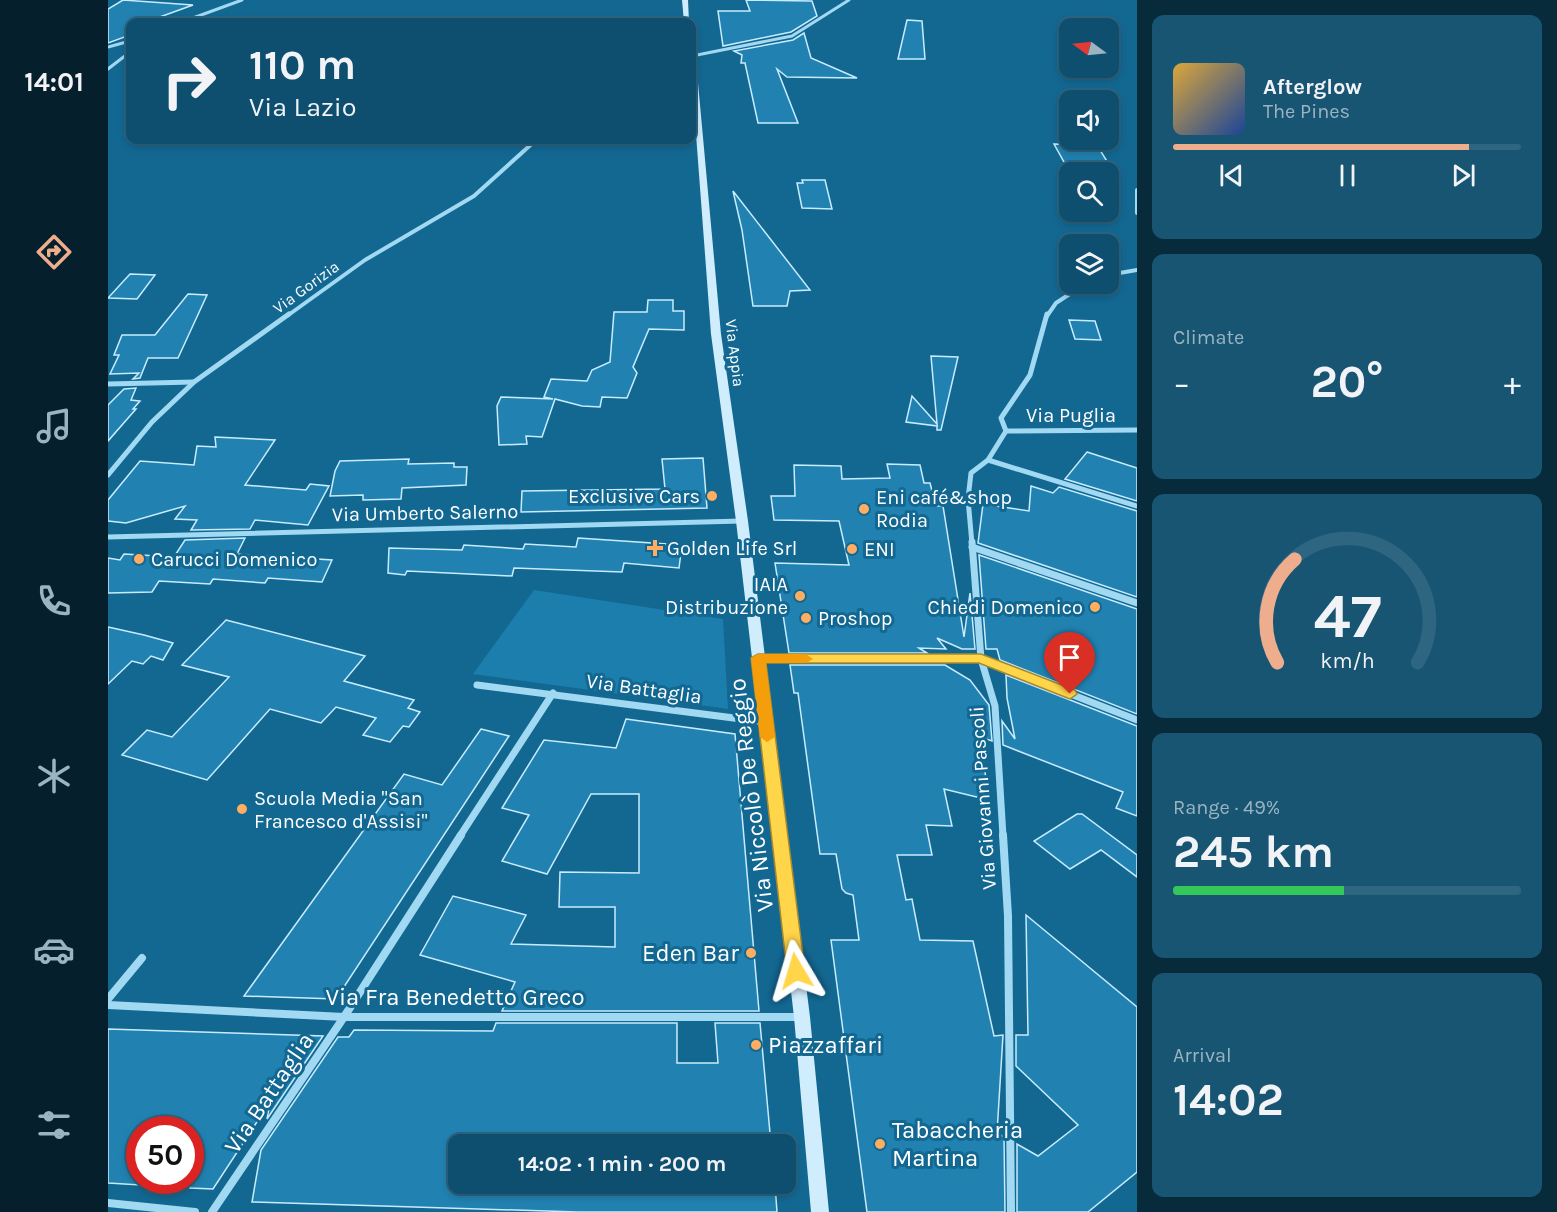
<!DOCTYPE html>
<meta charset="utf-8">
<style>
:root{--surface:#0e4e6e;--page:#175573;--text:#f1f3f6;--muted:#9bb4c2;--line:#2e6581;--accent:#eead8d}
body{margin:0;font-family:Karla,sans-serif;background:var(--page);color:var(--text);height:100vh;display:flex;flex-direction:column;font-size:22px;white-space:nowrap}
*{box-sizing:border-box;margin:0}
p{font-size:20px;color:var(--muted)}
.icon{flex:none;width:33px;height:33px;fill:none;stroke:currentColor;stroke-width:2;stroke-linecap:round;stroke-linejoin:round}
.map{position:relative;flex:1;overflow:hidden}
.side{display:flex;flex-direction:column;gap:15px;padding:15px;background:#082b3c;width:420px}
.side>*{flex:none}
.guide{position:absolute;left:18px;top:18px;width:570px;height:126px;border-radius:12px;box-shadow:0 3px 9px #0003,0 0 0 2px var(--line);background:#0e4e6e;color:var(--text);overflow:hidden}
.needle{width:39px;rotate:285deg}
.buttons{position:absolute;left:951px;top:18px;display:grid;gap:12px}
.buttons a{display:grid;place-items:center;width:60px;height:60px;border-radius:12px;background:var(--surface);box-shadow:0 3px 9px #0003,0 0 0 2px var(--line);font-size:30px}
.speed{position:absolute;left:18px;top:1116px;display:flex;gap:12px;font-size:30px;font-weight:700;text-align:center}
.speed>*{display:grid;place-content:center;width:78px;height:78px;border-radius:50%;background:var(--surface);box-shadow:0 3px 9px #0003,0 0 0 2px var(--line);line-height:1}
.speed .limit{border:9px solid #d22;background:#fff;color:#111}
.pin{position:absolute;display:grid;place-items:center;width:51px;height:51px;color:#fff;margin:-62px -26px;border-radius:50% 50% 50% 0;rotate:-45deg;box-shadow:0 0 6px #0007}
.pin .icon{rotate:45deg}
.me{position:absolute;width:66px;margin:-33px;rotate:353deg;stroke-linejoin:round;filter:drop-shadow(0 0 4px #0008)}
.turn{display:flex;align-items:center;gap:21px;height:126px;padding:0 24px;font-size:27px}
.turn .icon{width:78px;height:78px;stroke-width:2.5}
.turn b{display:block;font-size:42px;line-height:51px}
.big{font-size:45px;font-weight:700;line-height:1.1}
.side .tile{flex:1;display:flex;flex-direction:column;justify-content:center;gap:9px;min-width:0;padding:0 21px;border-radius:12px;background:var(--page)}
.side .dial{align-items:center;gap:0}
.dial svg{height:156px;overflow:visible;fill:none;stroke:var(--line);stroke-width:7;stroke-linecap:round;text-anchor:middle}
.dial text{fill:var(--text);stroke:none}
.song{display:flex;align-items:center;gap:18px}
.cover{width:72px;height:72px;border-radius:9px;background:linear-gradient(135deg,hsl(40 70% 55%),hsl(220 70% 35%))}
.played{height:6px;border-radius:3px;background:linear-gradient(90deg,var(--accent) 85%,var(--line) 85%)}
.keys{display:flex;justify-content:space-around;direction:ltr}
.heat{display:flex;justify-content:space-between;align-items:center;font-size:33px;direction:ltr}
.charge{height:9px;border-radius:4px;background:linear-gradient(90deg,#34c759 49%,var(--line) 0)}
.trip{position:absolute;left:340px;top:1134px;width:348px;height:60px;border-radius:12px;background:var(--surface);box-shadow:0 3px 9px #0003,0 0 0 2px var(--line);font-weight:700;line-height:60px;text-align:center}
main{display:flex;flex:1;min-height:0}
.dock{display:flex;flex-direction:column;width:108px;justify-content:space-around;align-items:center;background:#061f2c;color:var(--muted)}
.dock .icon{width:42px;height:42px}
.dock .current{color:var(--accent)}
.dock b{font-size:27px;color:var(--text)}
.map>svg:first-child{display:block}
.green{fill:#1b7eac}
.building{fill:#2182b1;stroke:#c8ecfd;stroke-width:1.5}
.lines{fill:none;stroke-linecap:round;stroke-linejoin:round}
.minor-far4{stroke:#a1d8f2;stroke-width:3}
.minor-far3{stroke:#a1d8f2;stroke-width:4}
.minor-far2{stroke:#a1d8f2;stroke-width:5}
.minor-far1{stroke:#a1d8f2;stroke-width:7}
.minor{stroke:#a1d8f2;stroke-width:8}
.secondary{fill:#cfedfc;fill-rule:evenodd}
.route{fill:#ffd54a;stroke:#a68a30;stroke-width:1.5}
.slow{fill:#f59e0b}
.poi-dot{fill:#ffae61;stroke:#136892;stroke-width:2}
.labels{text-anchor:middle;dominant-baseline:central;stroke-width:6;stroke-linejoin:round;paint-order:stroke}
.far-street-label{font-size:16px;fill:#fff;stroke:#136892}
.street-label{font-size:20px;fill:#fff;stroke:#136892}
.poi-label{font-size:20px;fill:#fff;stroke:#136892;text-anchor:start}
.near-street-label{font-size:24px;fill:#fff;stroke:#136892}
.near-poi-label{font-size:24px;fill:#fff;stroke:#136892;text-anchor:start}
</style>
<main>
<nav class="dock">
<b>14:01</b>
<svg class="icon current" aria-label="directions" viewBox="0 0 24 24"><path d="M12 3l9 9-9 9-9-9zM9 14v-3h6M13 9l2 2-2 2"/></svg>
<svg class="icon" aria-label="music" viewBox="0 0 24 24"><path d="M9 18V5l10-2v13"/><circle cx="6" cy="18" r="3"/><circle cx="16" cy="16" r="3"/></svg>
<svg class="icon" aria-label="phone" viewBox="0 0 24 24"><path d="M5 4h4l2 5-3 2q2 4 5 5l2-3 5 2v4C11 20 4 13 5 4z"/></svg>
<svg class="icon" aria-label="climate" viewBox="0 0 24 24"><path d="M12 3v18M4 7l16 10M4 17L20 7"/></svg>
<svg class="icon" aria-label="car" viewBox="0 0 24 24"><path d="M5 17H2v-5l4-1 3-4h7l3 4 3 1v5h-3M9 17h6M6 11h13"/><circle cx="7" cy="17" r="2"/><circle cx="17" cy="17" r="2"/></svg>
<svg class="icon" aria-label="filters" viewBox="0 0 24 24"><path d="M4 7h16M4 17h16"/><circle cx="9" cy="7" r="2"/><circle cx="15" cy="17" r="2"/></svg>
</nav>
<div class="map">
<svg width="1029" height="1212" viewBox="0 0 1029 1212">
<rect width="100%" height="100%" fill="#136892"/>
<polygon class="green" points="426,590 615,619 620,709 365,674"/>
<g class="building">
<polygon points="15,0 85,5 38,22 22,22 22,35 0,43 0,9"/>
<polygon points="638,0 704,1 709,16 683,32 615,46 610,11 642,11"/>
<polygon points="799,20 814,21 817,59 790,59"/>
<polygon points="696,33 703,58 749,78 679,77 669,69 690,123 650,123 637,63 633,63 634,55 626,51 685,40"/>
<polygon points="946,144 989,145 1000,163 956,162"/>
<polygon points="694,180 717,180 724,209 694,208 689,183 695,183"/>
<polygon points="625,191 702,290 682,291 679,306 645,306 634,230"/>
<polygon points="22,274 47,275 29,299 0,298"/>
<polygon points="80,294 99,295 70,358 40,358 32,378 25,379 31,373 2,374 11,355 6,355 14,335 47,335"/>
<polygon points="540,300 565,300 565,311 576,311 576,330 541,329 525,367 529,373 519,398 494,397 492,407 474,406 447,399 434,437 418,436 419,444 391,445 389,406 393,397 445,399 436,397 443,379 479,381 484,370 502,362 506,312 539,312"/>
<polygon points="961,320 987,321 993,340 967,339"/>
<polygon points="823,356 850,357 833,430 829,430 829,426 798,422 804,396 829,424"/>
<polygon points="28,388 23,400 32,401 25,409 28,409 0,441 0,405 16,389"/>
<polygon points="107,437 167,440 137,485 198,490 202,484 221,486 200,525 147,520 142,529 83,530 89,520 67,519 77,506 18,523 0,521 0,500 32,461 86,465 89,446 108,447"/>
<polygon points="979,452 1029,468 1029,501 957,479"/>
<polygon points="595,458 599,508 413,512 414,491 557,489 554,459"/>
<polygon points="301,459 300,464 346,463 346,467 359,467 358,485 294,488 293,499 255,500 255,495 222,496 227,471 232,461"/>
<polygon points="779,464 812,465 816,483 822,483 828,506 835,506 856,637 862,593 867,649 854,649 829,638 838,649 811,648 819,653 681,653 667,563 741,565 731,521 666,520 663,496 687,496 686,465 733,466 734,479 782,478"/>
<polygon points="923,486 945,493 951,487 1029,511 1029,597 870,543 875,504 921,511"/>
<polygon points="137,538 129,554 224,560 214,582 160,578 157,583 105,579 102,584 51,581 44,592 0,593 0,558 12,560 16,554 66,557 77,540"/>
<polygon points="470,538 574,545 571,568 516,563 514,572 406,568 404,576 299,571 297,575 280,573 281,548 354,550 356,545 415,549 417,544 468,547"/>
<polygon points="871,555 1029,609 1029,714 892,660 889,649 878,649"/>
<polygon points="118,620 257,656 236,681 306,700 300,708 312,712 301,727 295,726 282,742 255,735 268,718 228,707 213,723 162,709 99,780 14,755 39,730 64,737 121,677 74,665"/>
<polygon points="0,627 36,635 65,643 55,660 43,656 35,664 24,661 0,684"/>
<polygon points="682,665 837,665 862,680 881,705 884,741 872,737 881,800 836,789 844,826 818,825 824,855 789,855 798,900 804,899 812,940 865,941 886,1036 895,1035 889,1133 896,1137 897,1212 759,1212 723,940 751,940 745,895 738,893 734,889 728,854 712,854 690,693 686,693"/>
<polygon points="898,675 1029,726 1029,816 1008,808 1015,792 895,745 894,721 907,739 899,698"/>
<polygon points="518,719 627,734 651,1011 394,1011 407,982 312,955 345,896 418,915 403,944 507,947 507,907 451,907 452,872 531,873 531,794 483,794 439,874 394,861 421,815 394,808 436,740 508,748"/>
<polygon points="373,729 401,736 228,999 136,996 296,774 334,785"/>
<polygon points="969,814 974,814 1029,855 1029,877 993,850 962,869 926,841"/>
<polygon points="918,915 1029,1007 1029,1172 980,1212 909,1212 909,1144 930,1156 970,1125 908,1066 908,1035 920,1035"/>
<polygon points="388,1023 569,1023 569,1063 610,1063 607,1023 652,1023 663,1144 351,1144 351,1184 667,1184 669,1212 470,1212 144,1202 153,1150 230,1037 241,1037 246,1030 385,1031"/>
<polygon points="0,1029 215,1036 159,1119 162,1102 105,1189 82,1188 82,1130 32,1130 32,1185 0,1183"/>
</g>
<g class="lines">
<g class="minor-far4">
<polyline points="74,22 134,0"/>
<polyline points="0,47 22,41"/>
<polyline points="584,56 684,36 741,0"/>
<polyline points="0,69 22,52"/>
</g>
<g class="minor-far3">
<polyline points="1029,190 1029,213"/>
<polyline points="1000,275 1029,270"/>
<polyline points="179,316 257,260 366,196 428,140"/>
<polyline points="939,316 948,303 977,284"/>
</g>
<g class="minor-far2">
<polyline points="0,384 86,382"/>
<polyline points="898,431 1029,430"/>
<polyline points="880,460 1029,506"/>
<polyline points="0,475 44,422 86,382 181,314"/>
<polyline points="0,537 634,521"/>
<polyline points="864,544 860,499 863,473 880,460 898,431 893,418 922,375 939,314"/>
</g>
<g class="minor-far1">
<polyline points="864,542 873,659 887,706 895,836"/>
<polyline points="864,547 1029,603"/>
<polyline points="651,659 873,659 1029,720"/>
<polyline points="369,685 657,722"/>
<polyline points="352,836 445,693"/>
</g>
<g class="minor">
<polyline points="895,835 900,916 903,1212"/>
<polyline points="0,999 34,958"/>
<polyline points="0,1005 236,1017 692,1017"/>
<polyline points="0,1203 87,1212"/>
<polyline points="104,1212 236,1017 353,835"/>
</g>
<g class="secondary">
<polygon points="574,0 580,0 581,22 576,22"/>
<polygon points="584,48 587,50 613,334 640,521 702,1017 721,1212 703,1212 686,1017 628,521 603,334 584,81"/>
</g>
</g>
<polygon class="route" points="650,654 873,654 967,690 969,694 962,699 957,697 871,663 658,663 697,971 694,977 688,979 682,977 679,971 643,658"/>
<polygon class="slow" points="650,654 698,654 705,659 698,663 658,663 667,737 659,742 652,737 643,658"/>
<g class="poi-dot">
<circle cx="604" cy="496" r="6"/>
<circle cx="756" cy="509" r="6"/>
<path d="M544 539h6v6h6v6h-6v6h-6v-6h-6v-6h6z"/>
<circle cx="744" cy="549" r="6"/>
<circle cx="31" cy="559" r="6"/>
<circle cx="692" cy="596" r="6"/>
<circle cx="987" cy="607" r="6"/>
<circle cx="698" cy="618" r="6"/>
<circle cx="134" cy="809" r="6"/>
<circle cx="643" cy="953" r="6"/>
<circle cx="648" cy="1045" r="6"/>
<circle cx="772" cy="1144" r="6"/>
</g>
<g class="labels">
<g class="far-street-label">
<text transform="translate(198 287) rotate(-36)">Via Gorizia</text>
<text transform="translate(627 353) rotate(83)">Via Appia</text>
</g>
<g class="street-label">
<text x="963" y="415">Via Puglia</text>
<text transform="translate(317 513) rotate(-1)">Via Umberto Salerno</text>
<text transform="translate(536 689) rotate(8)">Via Battaglia</text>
<text transform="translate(875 798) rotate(-94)">Via Giovanni Pascoli</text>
</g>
<g class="poi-label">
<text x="592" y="496" text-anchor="end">Exclusive Cars</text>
<text x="768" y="497">Eni café&amp;shop<tspan x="768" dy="23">Rodia</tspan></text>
<text x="559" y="548">Golden Life Srl</text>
<text x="756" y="549">ENI</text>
<text x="43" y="559">Carucci Domenico</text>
<text x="680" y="584" text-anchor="end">IAIA<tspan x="680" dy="23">Distribuzione</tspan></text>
<text x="975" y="607" text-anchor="end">Chiedi Domenico</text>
<text x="710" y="618">Proshop</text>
<text x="146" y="798">Scuola Media "San<tspan x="146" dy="23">Francesco d'Assisi"</tspan></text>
</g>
<g class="near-street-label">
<text transform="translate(643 795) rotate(-97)">Via Niccolò De Reggio</text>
<text x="347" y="997">Via Fra Benedetto Greco</text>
<text transform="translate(161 1093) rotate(-56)">Via Battaglia</text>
</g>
<g class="near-poi-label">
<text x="631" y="953" text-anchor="end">Eden Bar</text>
<text x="660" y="1045">Piazzaffari</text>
<text x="784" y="1130">Tabaccheria<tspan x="784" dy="28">Martina</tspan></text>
</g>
</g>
</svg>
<div class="buttons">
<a><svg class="needle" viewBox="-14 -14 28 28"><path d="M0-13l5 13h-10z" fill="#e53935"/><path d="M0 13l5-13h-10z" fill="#9bb4c2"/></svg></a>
<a><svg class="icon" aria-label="sound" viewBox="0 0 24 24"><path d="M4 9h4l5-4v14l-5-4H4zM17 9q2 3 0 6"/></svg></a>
<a><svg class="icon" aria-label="search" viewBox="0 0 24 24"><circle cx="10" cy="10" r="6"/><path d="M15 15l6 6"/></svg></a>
<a><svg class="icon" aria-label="layers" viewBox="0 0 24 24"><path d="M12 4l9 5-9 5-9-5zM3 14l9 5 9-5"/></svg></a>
</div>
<div class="speed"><div class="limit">50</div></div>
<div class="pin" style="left:962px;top:694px;background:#d93025"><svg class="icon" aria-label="arrive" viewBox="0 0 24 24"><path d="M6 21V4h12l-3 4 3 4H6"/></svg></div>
<svg class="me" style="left:688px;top:971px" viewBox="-20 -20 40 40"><path d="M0-17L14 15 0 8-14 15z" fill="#ffd54a" stroke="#fff" stroke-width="4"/></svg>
<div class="trip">14:02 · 1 min · 200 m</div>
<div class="guide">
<div class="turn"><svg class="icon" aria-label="right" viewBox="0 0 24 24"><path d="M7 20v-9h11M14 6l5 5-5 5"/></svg><div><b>110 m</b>Via Lazio</div></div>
</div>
</div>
<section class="side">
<div class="tile">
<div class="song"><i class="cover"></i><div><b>Afterglow</b><p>The Pines</p></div></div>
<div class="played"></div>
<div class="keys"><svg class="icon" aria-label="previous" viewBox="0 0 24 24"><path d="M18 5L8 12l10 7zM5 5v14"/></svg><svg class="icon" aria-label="pause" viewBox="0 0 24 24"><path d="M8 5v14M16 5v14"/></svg><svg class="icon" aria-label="next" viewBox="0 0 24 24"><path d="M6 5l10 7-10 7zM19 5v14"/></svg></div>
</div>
<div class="tile"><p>Climate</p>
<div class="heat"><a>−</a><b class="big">20°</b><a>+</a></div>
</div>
<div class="tile dial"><svg viewBox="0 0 100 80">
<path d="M14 69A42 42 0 1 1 86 69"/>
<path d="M14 69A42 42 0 0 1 23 16" stroke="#eead8d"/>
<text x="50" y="56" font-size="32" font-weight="700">47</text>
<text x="50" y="72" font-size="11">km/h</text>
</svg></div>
<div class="tile"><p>Range · 49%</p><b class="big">245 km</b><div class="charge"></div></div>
<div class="tile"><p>Arrival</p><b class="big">14:02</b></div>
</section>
</main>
